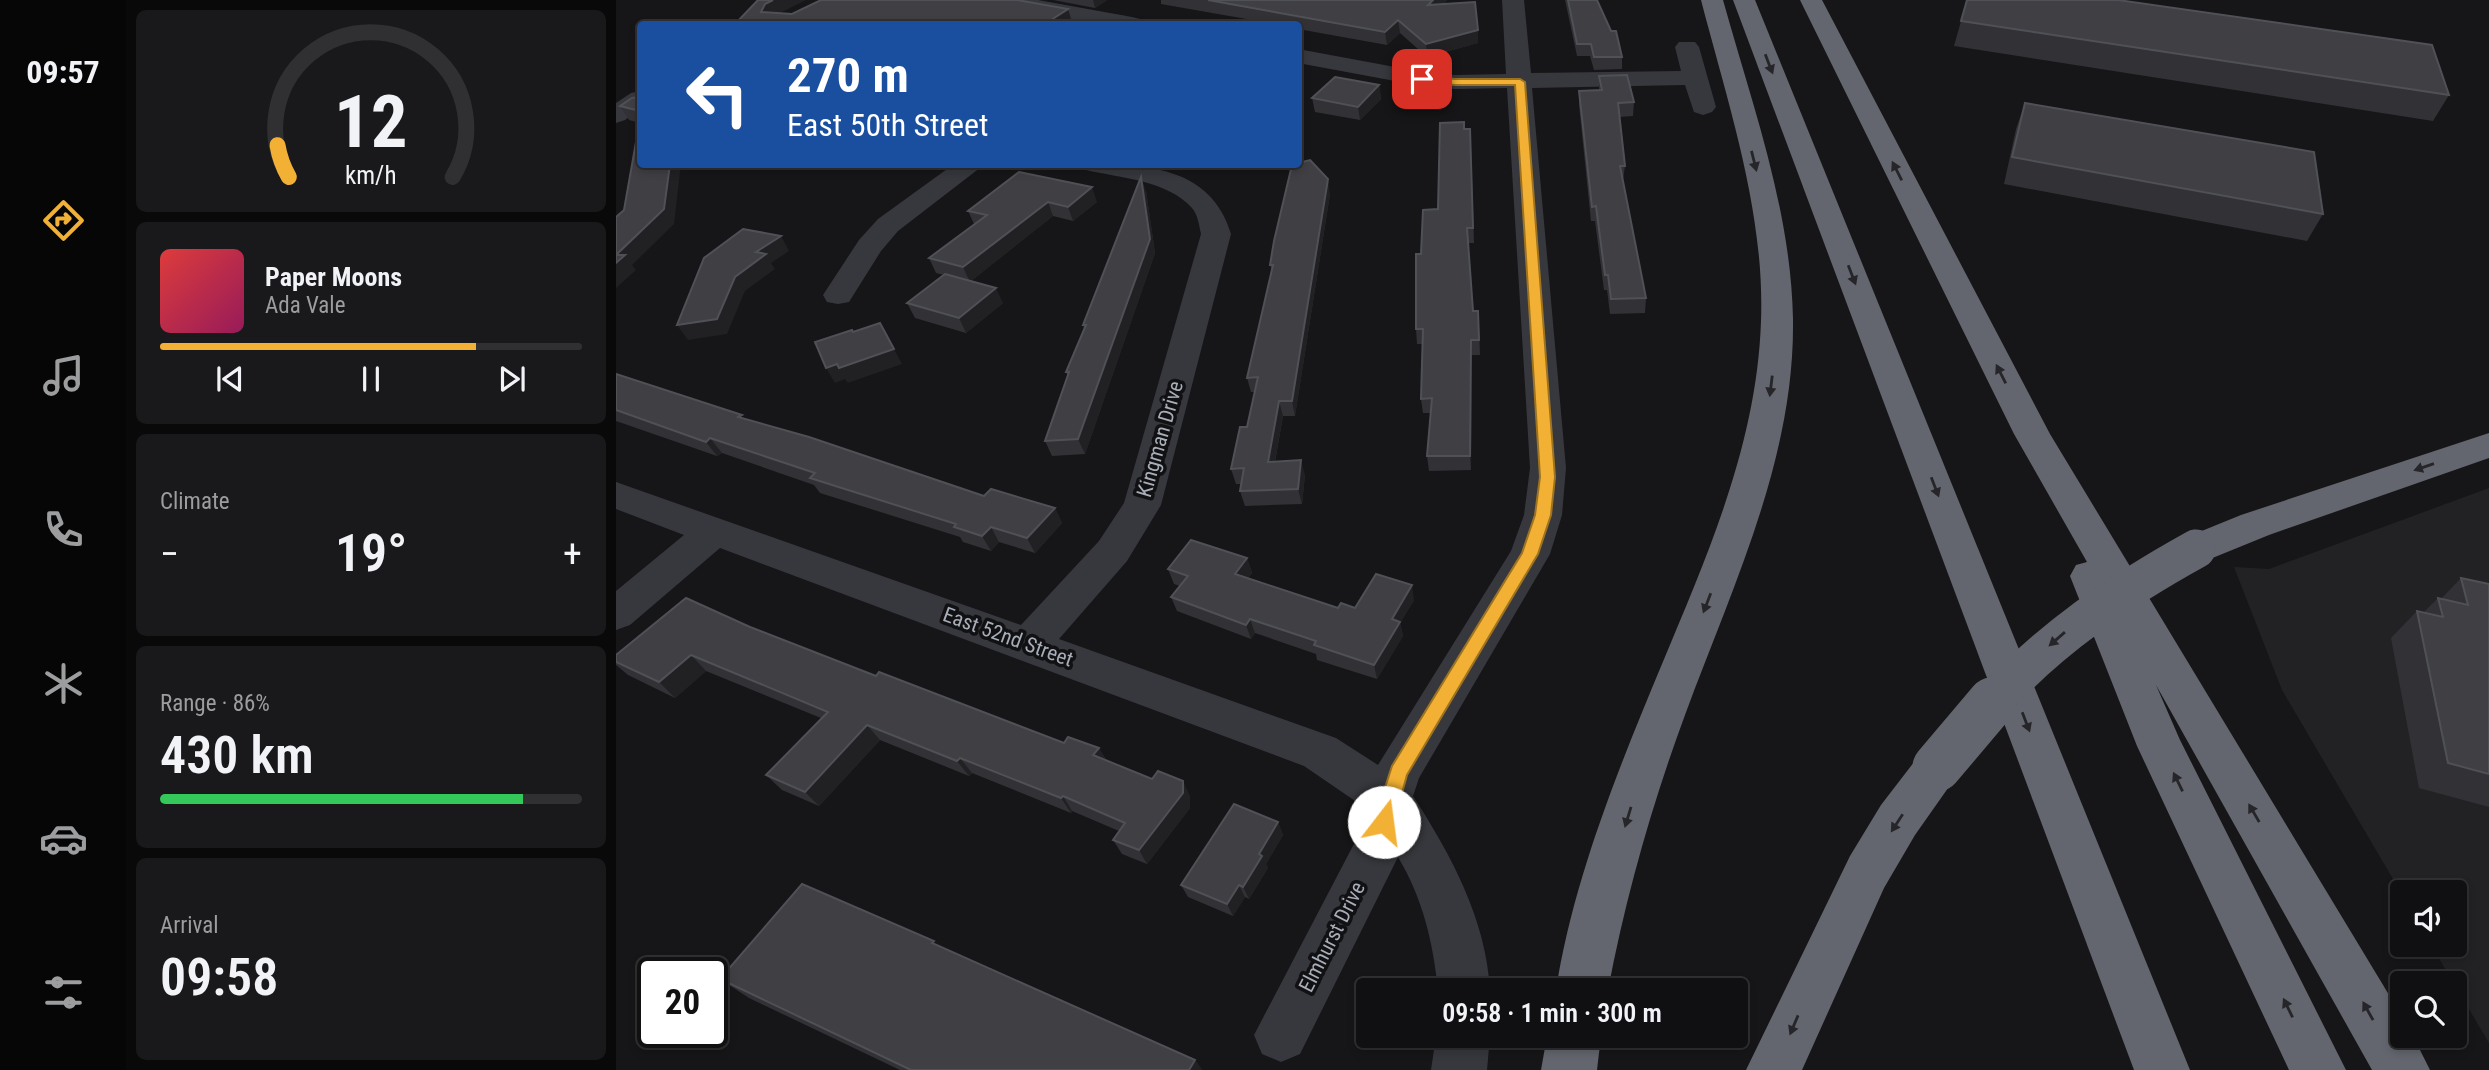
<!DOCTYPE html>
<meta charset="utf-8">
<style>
:root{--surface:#101012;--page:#19191b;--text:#f1f3f6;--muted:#9c9d9f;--line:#303032;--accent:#f2b134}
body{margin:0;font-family:"Roboto Condensed",sans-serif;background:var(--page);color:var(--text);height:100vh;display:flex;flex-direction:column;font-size:26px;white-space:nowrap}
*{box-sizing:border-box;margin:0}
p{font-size:23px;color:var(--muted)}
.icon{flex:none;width:38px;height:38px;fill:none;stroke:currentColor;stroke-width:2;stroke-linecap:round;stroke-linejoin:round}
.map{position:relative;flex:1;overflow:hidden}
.details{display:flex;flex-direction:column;gap:10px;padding:10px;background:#09090a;width:490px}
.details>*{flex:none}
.banner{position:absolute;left:21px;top:21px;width:665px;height:147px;border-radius:7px;box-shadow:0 4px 10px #0003,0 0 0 2px var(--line);background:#1a4fa0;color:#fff;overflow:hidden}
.fabs{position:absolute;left:1774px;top:880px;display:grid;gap:14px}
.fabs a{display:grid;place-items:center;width:77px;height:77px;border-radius:7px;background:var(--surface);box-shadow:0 4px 10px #0003,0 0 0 2px var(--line);font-size:35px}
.speed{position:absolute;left:21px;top:957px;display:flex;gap:14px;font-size:35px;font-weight:700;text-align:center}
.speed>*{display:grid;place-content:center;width:91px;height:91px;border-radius:50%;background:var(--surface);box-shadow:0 4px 10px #0003,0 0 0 2px var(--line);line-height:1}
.speed .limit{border:4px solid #111;border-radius:10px;background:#fff;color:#111}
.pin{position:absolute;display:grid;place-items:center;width:60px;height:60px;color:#fff;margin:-30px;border-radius:14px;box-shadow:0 4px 10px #0006}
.me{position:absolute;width:77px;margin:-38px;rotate:15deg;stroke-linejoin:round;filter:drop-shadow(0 0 5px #0008)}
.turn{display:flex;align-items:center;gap:24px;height:147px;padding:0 35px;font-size:32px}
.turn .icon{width:91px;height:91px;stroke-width:2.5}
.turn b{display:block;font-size:49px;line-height:60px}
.big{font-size:52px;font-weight:600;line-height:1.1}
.details .tile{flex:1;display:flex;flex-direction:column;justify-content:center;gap:10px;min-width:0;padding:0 24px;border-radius:10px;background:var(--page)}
.details .dial{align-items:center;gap:0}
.dial svg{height:182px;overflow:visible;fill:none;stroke:var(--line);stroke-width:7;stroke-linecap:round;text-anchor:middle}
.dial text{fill:var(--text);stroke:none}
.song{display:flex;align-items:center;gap:21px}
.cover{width:84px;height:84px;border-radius:10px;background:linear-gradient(135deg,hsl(0 70% 55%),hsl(330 70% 35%))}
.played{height:7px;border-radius:4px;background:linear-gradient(90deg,var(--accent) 75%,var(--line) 75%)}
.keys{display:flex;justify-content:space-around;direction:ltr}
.heat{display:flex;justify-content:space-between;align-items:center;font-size:38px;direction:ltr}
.charge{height:10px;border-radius:5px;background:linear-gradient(90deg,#34c759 86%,var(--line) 0)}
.trip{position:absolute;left:740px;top:978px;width:392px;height:70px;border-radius:7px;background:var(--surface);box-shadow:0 4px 10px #0003,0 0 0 2px var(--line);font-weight:600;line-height:70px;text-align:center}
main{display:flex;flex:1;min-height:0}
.menu{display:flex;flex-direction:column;width:126px;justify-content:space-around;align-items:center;background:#060607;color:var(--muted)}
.menu .icon{width:49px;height:49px}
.menu .on{color:var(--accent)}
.menu b{font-size:32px;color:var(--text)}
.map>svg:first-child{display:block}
.built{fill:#222225}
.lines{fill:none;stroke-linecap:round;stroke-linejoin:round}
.minor{fill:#37383d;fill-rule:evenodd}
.highway{fill:#63666e;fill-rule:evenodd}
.highway-bridge-far1{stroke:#63666e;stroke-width:39}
.highway-bridge{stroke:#63666e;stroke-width:49}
.wall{fill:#323236}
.shaded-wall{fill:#212124}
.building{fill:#3f3f44;stroke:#4f5156;stroke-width:2}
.oneway{fill:#26262a}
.route{fill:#f2b134;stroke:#9d7322;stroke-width:2}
.labels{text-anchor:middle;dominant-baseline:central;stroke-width:7;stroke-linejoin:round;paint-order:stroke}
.street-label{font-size:21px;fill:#a8adb8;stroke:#111113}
</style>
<main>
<nav class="menu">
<b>09:57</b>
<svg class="icon on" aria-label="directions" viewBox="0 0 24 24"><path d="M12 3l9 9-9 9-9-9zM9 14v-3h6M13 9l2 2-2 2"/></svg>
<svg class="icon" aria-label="music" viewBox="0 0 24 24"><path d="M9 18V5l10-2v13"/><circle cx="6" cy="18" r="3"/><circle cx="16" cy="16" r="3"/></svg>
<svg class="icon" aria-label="phone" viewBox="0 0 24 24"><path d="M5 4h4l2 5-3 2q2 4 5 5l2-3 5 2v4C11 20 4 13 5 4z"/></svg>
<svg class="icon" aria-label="climate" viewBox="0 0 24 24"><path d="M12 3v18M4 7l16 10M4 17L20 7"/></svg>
<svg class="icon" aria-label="car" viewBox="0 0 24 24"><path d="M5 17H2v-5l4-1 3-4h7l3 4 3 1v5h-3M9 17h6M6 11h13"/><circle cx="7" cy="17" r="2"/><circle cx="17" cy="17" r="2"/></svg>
<svg class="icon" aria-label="filters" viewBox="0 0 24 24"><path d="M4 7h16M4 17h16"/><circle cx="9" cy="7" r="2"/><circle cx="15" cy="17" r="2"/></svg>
</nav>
<section class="details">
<div class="tile dial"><svg viewBox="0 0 100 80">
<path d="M14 69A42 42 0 1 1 86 69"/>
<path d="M14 69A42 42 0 0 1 9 55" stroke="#f2b134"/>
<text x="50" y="56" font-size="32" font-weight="700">12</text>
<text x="50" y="72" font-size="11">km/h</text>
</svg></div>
<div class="tile">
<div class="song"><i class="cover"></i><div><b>Paper Moons</b><p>Ada Vale</p></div></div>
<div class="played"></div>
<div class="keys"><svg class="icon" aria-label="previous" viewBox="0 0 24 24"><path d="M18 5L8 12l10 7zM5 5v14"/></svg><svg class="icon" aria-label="pause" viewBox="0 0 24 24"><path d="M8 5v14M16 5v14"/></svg><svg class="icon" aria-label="next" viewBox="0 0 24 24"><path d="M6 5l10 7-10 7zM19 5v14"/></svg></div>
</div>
<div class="tile"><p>Climate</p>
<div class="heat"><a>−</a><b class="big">19°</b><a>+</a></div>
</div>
<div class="tile"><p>Range · 86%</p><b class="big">430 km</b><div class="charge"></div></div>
<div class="tile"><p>Arrival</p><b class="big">09:58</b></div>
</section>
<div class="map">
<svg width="1873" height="1070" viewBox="0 0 1873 1070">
<rect width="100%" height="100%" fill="#161618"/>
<polygon class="built" points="1873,488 1873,1043 1815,945 1839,945 1839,892 1787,892 1787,896 1666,690 1618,567 1653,569"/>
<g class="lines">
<g class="minor">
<polygon points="375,0 422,0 516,17 524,19 527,24 482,24 386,7 378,5"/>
<path d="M886 0H908L915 73 1065 71 1059 47 1063 42H1079L1083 47 1100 107 1096 112 1087 115 1078 112 1069 85 916 88 950 468 946 515 934 554 803 778 797 796C835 855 870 919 874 990H822C817 942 807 899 782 857L684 1054 665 1062 646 1054 638 1035 740 840 748 807 688 766 104 548 14 625 0 630V591L68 535 0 509V482L405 625 483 541 508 503 585 234C583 225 582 215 576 208 551 180 504 178 470 170L467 164C526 164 595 165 615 234L545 505 511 561 443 639 720 738 762 765 895 551 908 515 914 468 891 88 839 89 806 86 682 63V49L806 72 839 75 890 74Z"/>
<polygon points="24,91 24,109 9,120 0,123 0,103 15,93"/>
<polygon points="338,164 369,164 282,231 265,251 233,302 222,304 211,302 207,295 243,240 262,219"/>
<polygon points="820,1036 874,1036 871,1070 815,1070"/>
</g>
<g class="highway">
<path d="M1085 0H1107C1136 104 1175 210 1177 319 1179 459 1116 587 1069 715 1036 804 1010 896 992 990H940C957 880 1003 767 1046 664 1092 554 1141 443 1145 321 1149 212 1112 104 1085 0Z"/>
<polygon points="1117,0 1139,0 1574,1070 1518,1070"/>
<polygon points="1184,0 1206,0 1434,434 1787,1018 1787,1036 1797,1036 1814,1070 1756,1070 1540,685 1564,740 1730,1070 1673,1070 1521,746 1454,576 1460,565 1471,562 1398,434"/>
<polygon points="1873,433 1873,458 1653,535 1594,559 1580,564 1566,559 1561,549 1566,539 1625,515"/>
<polygon points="1321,747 1337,753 1344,767 1337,781 1299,835 1268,888 1186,1070 1130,1070 1234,856 1265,805 1305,753"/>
<polygon points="931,1036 985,1036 981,1070 925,1070"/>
</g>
<path class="highway-bridge-far1" d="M1375 704C1433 639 1504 591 1580 549"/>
<polyline class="highway-bridge" points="1321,767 1376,702"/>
</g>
<g class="wall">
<polygon points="437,0 491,0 479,8"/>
<polygon points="545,0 831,0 827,4 862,30 862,43 811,57 784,33 771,45 682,29 682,24 659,24 545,4"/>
<polygon points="949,0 981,0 1006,57 1006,69 978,70 974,56 961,56"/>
<polygon points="1345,21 1833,95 1817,121 1338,46"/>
<polygon points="983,76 1018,102 1017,116 1003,117 1009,166 1007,180 1030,298 1029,313 994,314 991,290 988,290 979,221 975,221 963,105 963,91 983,90"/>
<polygon points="763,85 765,99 744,120 699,112 696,98"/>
<polygon points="24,97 24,123 13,120 4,106"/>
<polygon points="1409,103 1707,214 1691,241 1388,184 1400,129"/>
<polygon points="849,129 855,143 858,243 852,243 857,311 863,325 864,355 856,355 855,470 813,471 811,456 815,413 807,413 805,399 807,344 801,344 800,329 805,254 822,209"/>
<polygon points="403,172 481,202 457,221 437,216 355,281 387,303 350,333 299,318 291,303 328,275 320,273 313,258 358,224 352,211"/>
<polygon points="530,191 539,253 469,454 436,456 429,441 452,377 450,372 468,329 467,325"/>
<polygon points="714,194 679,416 667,416 659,462 689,475 686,504 629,506 624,491 626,484 620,484 615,469 631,427 639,392 635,392 631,378 656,270 654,265"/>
<polygon points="0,374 129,419 368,496 439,508 446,523 419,553 383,542 375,551 347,542 344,537 204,493 198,485 106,453 101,456 0,421"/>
<polygon points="631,558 636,573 632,578 722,608 739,608 798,600 784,623 787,636 761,679 701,660 700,654 639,633 635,639 561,611 555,597 564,586 558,584 552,569"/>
<polygon points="1845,578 1873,584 1873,807 1803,788 1775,638 1801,611 1808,612 1822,598 1825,599"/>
<polygon points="134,627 260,676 448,743 483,748 490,760 574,796 574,808 531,864 506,854 497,840 503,831 456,811 455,813 356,773 353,776 264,740 203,806 166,790 150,775 205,718 90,671 59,698 12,675 0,665 0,655"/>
<polygon points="662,822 667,835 650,864 652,868 633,899 629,897 617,916 572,897 565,885"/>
<polygon points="325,947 579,1060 586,1070 284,1070 133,998 104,979"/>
</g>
<g class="shaded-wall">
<polygon points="157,0 190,0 156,17 145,12 149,4"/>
<polygon points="477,0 491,0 479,8"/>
<polygon points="817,0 831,0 813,18 812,5"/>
<polygon points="452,9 456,22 453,24 433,24 432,22"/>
<polygon points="782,20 784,33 771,45 769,32"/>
<polygon points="862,30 862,43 811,57 810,44"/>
<polygon points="763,85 765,99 744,120 742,107"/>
<polygon points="54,164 65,164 58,224 16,265 20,270 0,288 0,255"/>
<polygon points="525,177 530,191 539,253 469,454 462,439"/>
<polygon points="712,179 714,194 679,416 676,401"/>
<polygon points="476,187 481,202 457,221 452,207"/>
<polygon points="432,202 437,216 354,282 347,267"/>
<polygon points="165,236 173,251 155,263 159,269 129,291 111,334 72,340 61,325 119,277 140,252"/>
<polygon points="380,288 387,303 350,333 343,318"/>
<polygon points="264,323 286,364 232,383 229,379 219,383 210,368"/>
<polygon points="855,340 856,355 855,470 854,456"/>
<polygon points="663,401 667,416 656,477 652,462"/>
<polygon points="94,438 106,453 101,456 90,442"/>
<polygon points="685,460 689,475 686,504 682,489"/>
<polygon points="439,508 446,523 419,553 411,538"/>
<polygon points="375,527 383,542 375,551 366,536"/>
<polygon points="631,558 636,573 624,588 619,574"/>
<polygon points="796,585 798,600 784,623 787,636 761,679 758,665 776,619"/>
<polygon points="634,619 639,633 635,639 630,625"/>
<polygon points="75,655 90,671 59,698 43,682"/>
<polygon points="251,725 264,740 203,806 189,792"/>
<polygon points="483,748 491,763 477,755"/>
<polygon points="344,758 356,773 353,776 341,761"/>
<polygon points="567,781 574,796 574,808 531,864 523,850"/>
<polygon points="447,796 456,811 455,813 445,798"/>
<polygon points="662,822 667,835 650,864 652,868 633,899 627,887 643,854"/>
<polygon points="623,885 629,897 617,916 611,904"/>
<polygon points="579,1060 586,1070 573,1070"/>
</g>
<g class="building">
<polygon points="142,0 157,0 149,4 145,12 176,14 205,0 401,0 452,9 432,22 447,24 119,24"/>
<polygon points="592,0 817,0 812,5 859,2 862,30 810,44 782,20 769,32"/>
<polygon points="952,0 981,0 995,31 1000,31 1006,57 978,57 975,44 961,44"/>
<polygon points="1351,0 1502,0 1816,45 1833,95 1345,21"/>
<polygon points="1011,75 1018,102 1002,103 1009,166 1004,166 1030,298 995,299 992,275 989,275 980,206 976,207 963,91 986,90 983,76"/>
<polygon points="719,77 763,85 742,107 696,98"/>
<polygon points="24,97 24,111 4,106 16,98"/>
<polygon points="1409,103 1698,152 1707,214 1396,157"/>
<polygon points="848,122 848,129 854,129 857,228 851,228 857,311 862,311 863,340 855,340 854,456 811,456 816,398 805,399 807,329 800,329 800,254 805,254 807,210 822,209 824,123"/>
<polygon points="24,123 24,164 54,164 48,209 0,255 9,255 0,263 0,217 8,210 23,125"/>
<polygon points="694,160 712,179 676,401 663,401 652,462 685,460 682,489 624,491 628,468 615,469 624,427 631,427 642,377 631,378 657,265 654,265 658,241 676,165 682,164 682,163"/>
<polygon points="403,172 476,187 452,207 432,202 347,267 313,258 371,215 352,211"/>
<polygon points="525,177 534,239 462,439 429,441 453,372 450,372 470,325 467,325"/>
<polygon points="127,229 165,236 140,252 150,254 119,277 101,319 61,325 88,258"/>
<polygon points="329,274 380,288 343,318 291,303"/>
<polygon points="264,323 278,349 223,368 221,364 210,368 199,342 236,330 237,332"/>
<polygon points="0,374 126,415 122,417 193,437 368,496 375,489 439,508 411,538 375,527 366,536 338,527 340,524 194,478 199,473 94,438 90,442 0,410"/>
<polygon points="575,540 631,558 619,574 722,608 725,603 739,608 760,574 796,585 776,619 784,622 758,665 698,645 700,641 634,619 630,625 555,597 572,576 552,569"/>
<polygon points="1845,578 1873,584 1873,774 1832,763 1801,611 1827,617 1822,598 1852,605"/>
<polygon points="70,598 134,627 260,676 263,672 448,743 452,737 483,748 477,755 536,779 542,771 567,781 567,793 523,850 497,840 509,823 447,796 445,798 344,758 341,761 251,725 189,792 150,775 212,712 75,655 43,682 0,662 0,655"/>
<polygon points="618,804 662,822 643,854 646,856 627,887 623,885 611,904 565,885"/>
<polygon points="186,884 318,941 316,943 579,1060 573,1070 295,1070 104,979"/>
</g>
<defs><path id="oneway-solid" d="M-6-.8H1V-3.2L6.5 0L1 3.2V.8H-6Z" transform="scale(1.75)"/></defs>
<g class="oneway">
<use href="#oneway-solid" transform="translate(1153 64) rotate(69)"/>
<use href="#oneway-solid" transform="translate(1138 161) rotate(76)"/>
<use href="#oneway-solid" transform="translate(1281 171) rotate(-117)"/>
<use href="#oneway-solid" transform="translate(1236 275) rotate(69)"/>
<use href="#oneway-solid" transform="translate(1385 374) rotate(-117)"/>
<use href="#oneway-solid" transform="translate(1155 386) rotate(97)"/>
<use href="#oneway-solid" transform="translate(1808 467) rotate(161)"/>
<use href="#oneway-solid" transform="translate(1319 487) rotate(69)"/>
<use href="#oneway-solid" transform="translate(1091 603) rotate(111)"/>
<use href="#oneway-solid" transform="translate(1441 639) rotate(139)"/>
<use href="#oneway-solid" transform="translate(1410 722) rotate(69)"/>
<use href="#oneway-solid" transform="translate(1562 782) rotate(-116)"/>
<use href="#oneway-solid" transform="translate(1638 813) rotate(-120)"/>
<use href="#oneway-solid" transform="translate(1012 817) rotate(107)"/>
<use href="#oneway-solid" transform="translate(1281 823) rotate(123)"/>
<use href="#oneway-solid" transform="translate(1672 1008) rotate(-116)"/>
<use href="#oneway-solid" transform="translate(1752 1011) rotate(-119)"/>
<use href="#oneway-solid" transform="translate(1178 1025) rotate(113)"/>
</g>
<polygon class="route" points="806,76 839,79 904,79 909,82 939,477 935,515 922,554 791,775 778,822 775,828 768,831 761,828 758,822 776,766 906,553 919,515 924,477 899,85 839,85 802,81 802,77"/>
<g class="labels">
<g class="street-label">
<text transform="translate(544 439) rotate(-74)">Kingman Drive</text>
<text transform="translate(392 637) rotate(20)">East 52nd Street</text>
<text transform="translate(716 937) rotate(-63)">Elmhurst Drive</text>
</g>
</g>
</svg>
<div class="fabs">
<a><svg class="icon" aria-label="sound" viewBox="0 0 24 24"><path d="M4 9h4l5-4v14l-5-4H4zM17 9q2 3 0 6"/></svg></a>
<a><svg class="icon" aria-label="search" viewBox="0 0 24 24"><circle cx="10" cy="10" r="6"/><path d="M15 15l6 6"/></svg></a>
</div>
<div class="speed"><div class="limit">20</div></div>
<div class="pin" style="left:806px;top:79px;background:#d93025"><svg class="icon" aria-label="arrive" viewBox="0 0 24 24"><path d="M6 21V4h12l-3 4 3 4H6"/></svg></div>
<svg class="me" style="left:768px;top:822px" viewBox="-20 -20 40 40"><circle r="19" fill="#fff"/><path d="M0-13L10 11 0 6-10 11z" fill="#f2b134"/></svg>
<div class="trip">09:58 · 1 min · 300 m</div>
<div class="banner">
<div class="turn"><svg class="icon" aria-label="left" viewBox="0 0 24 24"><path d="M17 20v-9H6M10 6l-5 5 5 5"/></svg><div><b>270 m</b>East 50th Street</div></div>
</div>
</div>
</main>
